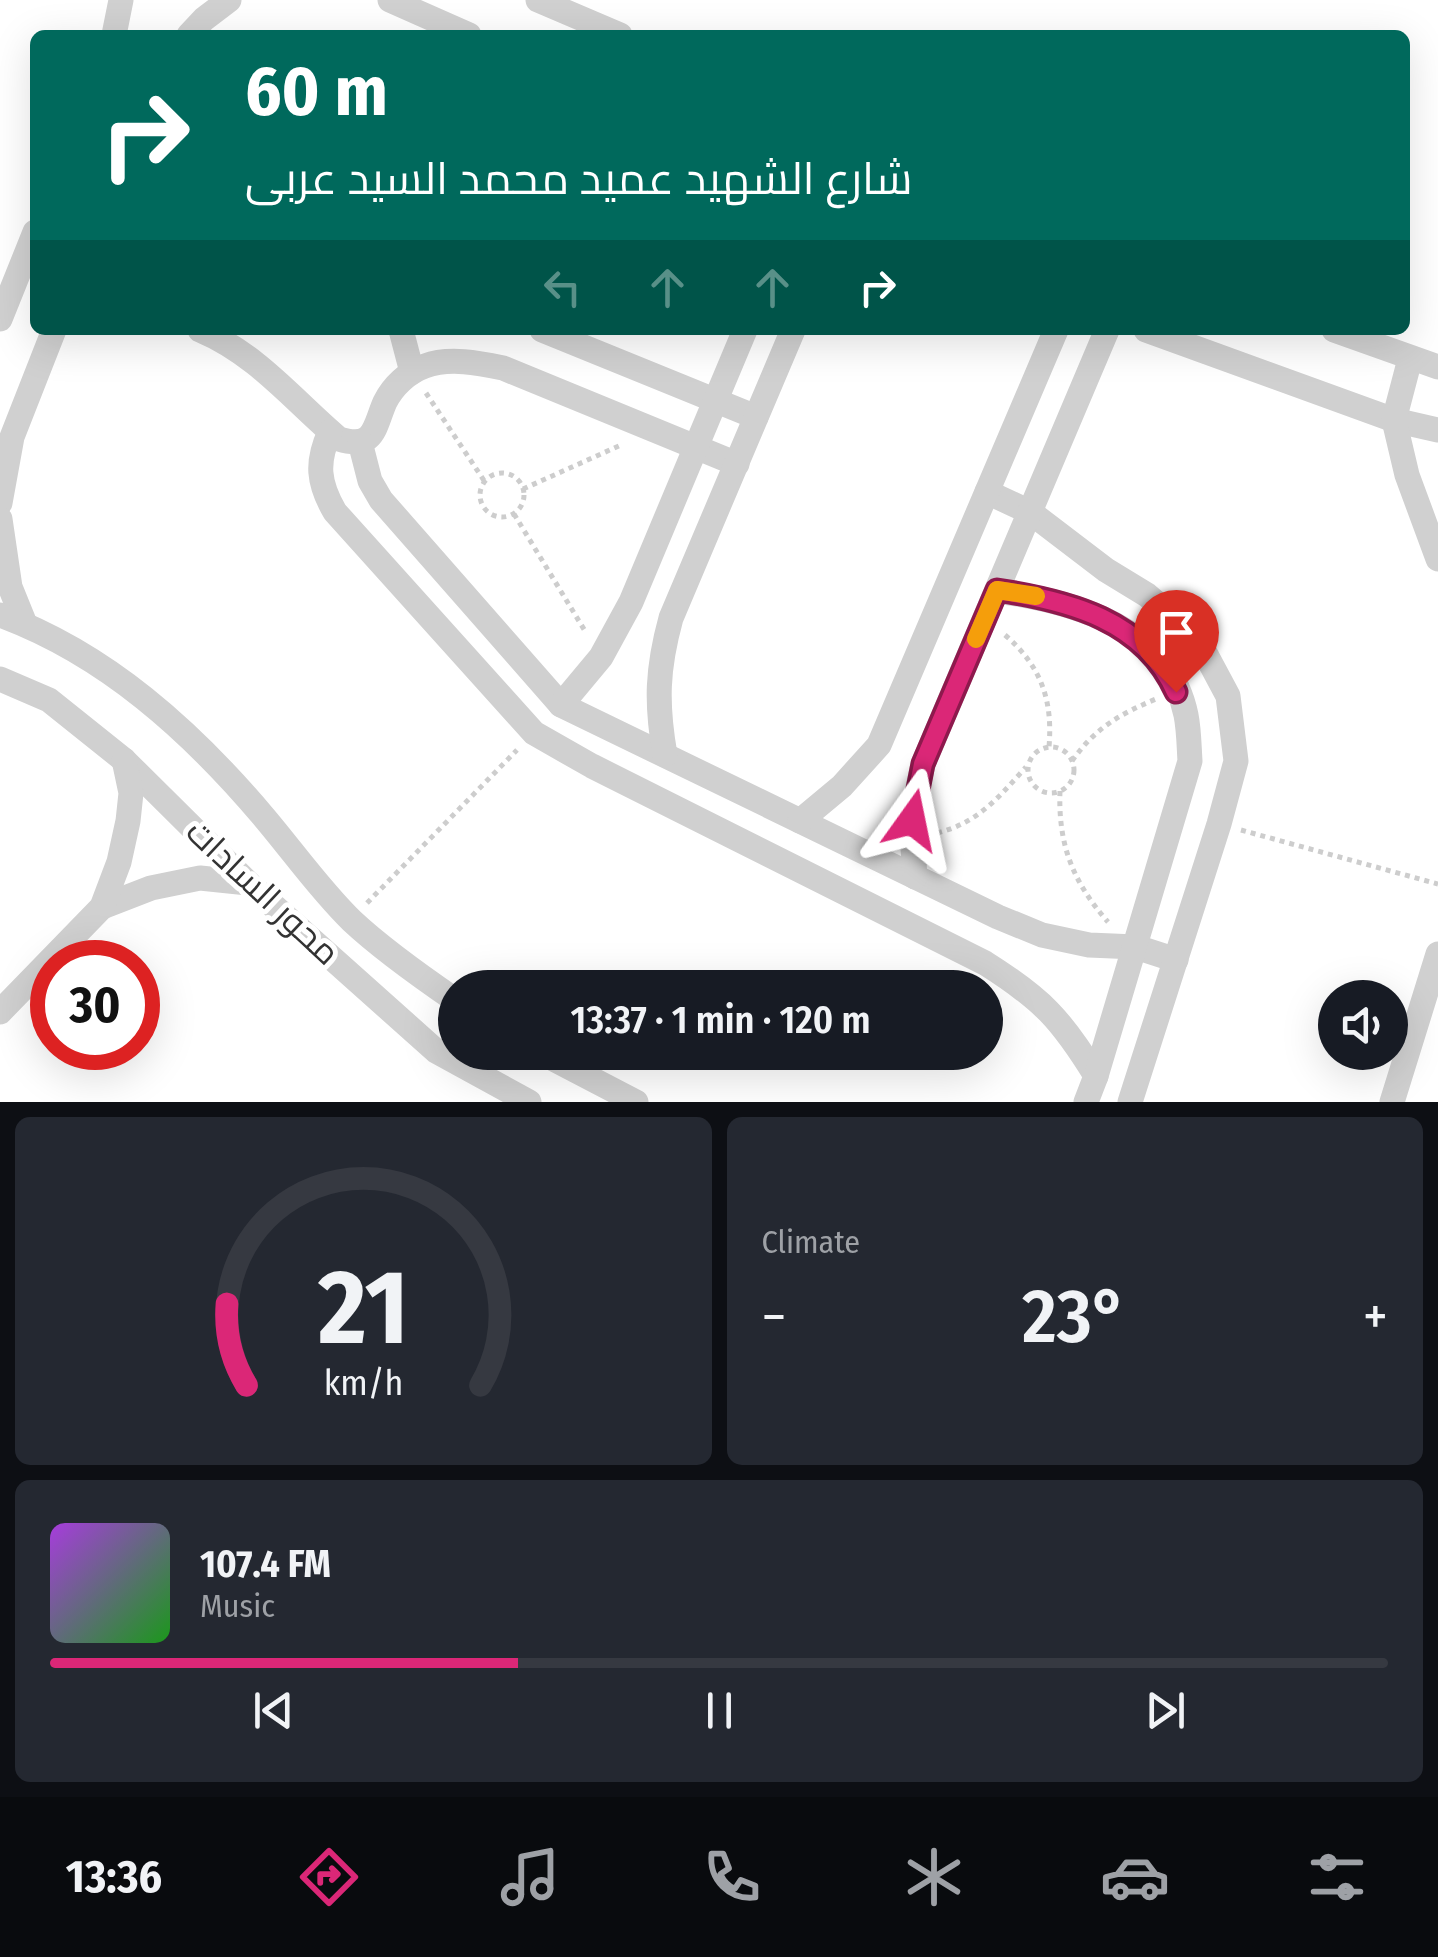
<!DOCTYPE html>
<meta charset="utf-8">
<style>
:root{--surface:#171b24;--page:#242831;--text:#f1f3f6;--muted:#9ea1a6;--line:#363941;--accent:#db2777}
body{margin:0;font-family:"Fira Sans Condensed",Cairo,sans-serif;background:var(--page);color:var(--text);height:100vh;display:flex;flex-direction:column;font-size:38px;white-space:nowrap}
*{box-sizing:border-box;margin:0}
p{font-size:32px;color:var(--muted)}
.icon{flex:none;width:55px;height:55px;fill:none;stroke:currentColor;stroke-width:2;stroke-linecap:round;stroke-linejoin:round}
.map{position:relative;height:1102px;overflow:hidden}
.side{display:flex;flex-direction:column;gap:15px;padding:15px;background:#0d0f14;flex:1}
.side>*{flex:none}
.hud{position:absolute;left:30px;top:30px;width:1380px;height:305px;border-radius:15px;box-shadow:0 10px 40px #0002;background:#00695c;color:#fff;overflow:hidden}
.fabs{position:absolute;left:1318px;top:980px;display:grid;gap:20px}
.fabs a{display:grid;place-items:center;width:90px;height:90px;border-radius:50%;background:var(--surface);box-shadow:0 10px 40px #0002;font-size:50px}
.speed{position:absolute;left:30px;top:940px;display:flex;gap:20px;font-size:50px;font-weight:700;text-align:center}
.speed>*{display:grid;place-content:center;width:130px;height:130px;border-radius:50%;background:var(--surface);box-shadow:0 10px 40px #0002;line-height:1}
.speed .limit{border:15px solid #d22;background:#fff;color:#111}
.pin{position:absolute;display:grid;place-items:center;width:85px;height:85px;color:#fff;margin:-102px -42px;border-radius:50% 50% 50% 0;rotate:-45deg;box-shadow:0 0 10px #0007}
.pin .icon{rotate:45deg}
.me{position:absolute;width:110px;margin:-55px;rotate:12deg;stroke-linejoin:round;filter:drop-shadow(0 0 8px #0008)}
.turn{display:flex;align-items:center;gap:35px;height:210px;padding:0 50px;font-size:45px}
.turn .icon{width:130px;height:130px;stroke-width:2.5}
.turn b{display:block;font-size:70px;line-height:85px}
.lanes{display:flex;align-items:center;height:95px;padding:0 50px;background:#0003;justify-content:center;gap:50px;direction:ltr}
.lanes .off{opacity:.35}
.big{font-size:75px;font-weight:600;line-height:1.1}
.side .card{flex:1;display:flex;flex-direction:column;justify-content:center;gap:15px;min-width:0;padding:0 35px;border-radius:15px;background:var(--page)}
.side .dial{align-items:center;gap:0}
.dial svg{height:260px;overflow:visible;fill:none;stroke:var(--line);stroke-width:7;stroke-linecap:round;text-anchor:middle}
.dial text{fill:var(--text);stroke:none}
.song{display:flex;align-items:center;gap:30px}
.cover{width:120px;height:120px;border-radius:15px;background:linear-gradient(135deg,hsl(280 70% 55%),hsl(120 70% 35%))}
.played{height:10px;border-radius:5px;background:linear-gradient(90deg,var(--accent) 35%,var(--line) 35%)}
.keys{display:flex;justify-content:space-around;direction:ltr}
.heat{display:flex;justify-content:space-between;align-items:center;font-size:55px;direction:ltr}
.side .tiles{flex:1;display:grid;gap:15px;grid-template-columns:1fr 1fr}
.card:last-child{grid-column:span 2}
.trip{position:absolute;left:438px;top:970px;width:565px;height:100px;border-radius:50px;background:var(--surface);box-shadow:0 10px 40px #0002;font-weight:600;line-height:100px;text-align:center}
.dock{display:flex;height:160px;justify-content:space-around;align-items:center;background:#090b0e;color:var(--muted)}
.dock .icon{width:70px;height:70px}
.dock .selected{color:var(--accent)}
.dock b{font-size:45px;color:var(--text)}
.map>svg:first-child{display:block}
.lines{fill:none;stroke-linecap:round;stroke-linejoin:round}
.path{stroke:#cdcdcd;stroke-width:5;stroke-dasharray:5 5;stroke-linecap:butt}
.minor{stroke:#d0d0d0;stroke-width:25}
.route-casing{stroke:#8e194d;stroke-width:25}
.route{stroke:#db2777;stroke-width:18}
.slow{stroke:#f59e0b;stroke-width:18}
.labels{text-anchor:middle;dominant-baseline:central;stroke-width:10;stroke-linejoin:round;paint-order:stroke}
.street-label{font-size:35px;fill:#333;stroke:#fff}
</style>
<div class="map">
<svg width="1438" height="1102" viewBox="0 0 1438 1102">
<rect width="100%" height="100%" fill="#fff"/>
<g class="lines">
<g class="path">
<polyline points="426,393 485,482"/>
<circle cx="502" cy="495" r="22"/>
<polyline points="523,489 621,445"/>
<polyline points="514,514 585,631"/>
<path d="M1005 635C1041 666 1053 700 1049 747"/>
<circle cx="1051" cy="770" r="23"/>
<path d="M1072 761C1095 728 1120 714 1156 699"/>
<path d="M1060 791C1058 845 1073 882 1108 922"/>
<polyline points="1241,830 1438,884"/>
<path d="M937 833C978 823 999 797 1026 767"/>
<polyline points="367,903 517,750"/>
</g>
<g class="minor">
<polyline points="390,0 469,35"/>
<polyline points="538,0 620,35"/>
<polyline points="114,35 121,0"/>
<polyline points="189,35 204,19 229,0"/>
<polyline points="0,319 35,232"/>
<path d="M200 330C257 354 293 400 339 439 375 450 374 427 385 402 393 386 408 372 425 366 449 357 479 363 503 368L737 464"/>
<polyline points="401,330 412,372"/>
<polyline points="542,330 756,417"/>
<polyline points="1146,330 1394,420 1438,430"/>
<polyline points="1334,330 1438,367"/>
<polyline points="1410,359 1394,420 1407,475 1438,559"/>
<path d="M330 432C316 462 318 483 335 512L534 733 592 766 985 963C1042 999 1061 1019 1096 1076"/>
<polyline points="360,442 370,481 381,500 561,705 998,917 1042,935 1089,945 1136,947 1176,960"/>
<polyline points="987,492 1030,512 1106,570 1147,595 1197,638 1228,696 1236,761 1219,824 1130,1102"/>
<polyline points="0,503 12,437 54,330"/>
<polyline points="0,519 10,587 25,624"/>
<path d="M997 591C1073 601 1168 627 1186 715 1189 730 1189 746 1190 761L1096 1076 1086 1102"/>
<path d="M0 615C106 654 191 731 263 816 292 850 320 890 352 921 383 950 420 976 455 1000"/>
<polyline points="0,679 49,700 124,760 248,883 436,1051 529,1102"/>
<polyline points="561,705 601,657 631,602 745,330"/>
<path d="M665 755C656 703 657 669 671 618L793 330"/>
<polyline points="800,821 842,786 879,745 1056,330"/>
<polyline points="915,877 911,820 923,764 1107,330"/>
<polyline points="102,907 151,888 200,878 248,883"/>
<polyline points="0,1012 102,907 119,862 128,821 131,793 124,760"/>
<polyline points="540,1052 636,1102"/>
<polyline points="1392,1102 1438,954"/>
</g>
</g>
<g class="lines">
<g class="route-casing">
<path id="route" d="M912 820 923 764 997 590C1069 601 1144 620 1176 692"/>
</g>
<use href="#route" class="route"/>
<polyline class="slow" points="976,639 997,590 1036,596"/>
</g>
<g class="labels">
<g class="street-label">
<text transform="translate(263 892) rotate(43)">محور السادات</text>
</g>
</g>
</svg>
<div class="fabs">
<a><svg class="icon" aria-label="sound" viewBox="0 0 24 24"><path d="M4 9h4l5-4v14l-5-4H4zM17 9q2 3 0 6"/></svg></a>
</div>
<div class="speed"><div class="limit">30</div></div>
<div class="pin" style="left:1176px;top:692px;background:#d93025"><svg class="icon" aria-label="arrive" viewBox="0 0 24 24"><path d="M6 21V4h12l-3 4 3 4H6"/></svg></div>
<svg class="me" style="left:912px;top:820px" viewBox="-20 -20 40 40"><path d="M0-17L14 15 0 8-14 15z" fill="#db2777" stroke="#fff" stroke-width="4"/></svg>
<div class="trip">13:37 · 1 min · 120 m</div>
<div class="hud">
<div class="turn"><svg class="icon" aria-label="right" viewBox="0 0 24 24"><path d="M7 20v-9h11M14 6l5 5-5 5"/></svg><div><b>60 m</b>شارع الشهيد عميد محمد السيد عربى</div></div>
<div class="lanes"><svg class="icon off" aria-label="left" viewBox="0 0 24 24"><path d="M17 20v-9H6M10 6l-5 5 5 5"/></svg><svg class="icon off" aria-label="ahead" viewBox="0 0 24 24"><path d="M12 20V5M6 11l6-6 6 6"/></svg><svg class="icon off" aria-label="ahead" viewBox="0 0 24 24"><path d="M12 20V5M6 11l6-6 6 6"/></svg><svg class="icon" aria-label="right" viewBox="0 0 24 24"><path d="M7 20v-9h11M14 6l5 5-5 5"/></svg></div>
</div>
</div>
<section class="side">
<div class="tiles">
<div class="card dial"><svg viewBox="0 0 100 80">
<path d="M14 69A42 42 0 1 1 86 69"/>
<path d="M14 69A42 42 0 0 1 8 44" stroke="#db2777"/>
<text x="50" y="56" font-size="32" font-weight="700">21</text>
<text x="50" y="72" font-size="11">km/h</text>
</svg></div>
<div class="card"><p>Climate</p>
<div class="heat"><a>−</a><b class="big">23°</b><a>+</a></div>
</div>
<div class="card">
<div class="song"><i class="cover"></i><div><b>107.4 FM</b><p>Music</p></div></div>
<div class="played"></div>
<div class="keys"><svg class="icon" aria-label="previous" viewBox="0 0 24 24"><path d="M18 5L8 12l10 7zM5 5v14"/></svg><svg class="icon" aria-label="pause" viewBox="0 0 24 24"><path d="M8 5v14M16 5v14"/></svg><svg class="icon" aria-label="next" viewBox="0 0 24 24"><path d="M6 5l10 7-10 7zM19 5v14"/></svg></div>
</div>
</div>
</section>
<nav class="dock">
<b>13:36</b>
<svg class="icon selected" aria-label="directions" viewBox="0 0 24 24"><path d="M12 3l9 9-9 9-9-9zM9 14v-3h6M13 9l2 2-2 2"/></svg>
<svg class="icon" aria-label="music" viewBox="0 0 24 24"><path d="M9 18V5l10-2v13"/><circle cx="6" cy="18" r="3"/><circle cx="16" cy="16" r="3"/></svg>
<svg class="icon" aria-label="phone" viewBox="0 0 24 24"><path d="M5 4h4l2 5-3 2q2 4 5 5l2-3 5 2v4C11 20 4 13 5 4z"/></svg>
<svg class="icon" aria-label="climate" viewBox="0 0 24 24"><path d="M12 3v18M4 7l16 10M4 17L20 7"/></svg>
<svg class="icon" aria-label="car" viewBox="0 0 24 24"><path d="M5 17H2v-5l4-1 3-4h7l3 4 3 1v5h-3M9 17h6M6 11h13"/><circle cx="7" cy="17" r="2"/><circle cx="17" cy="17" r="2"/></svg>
<svg class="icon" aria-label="filters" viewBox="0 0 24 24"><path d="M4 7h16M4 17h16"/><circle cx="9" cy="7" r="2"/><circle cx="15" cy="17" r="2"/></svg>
</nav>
